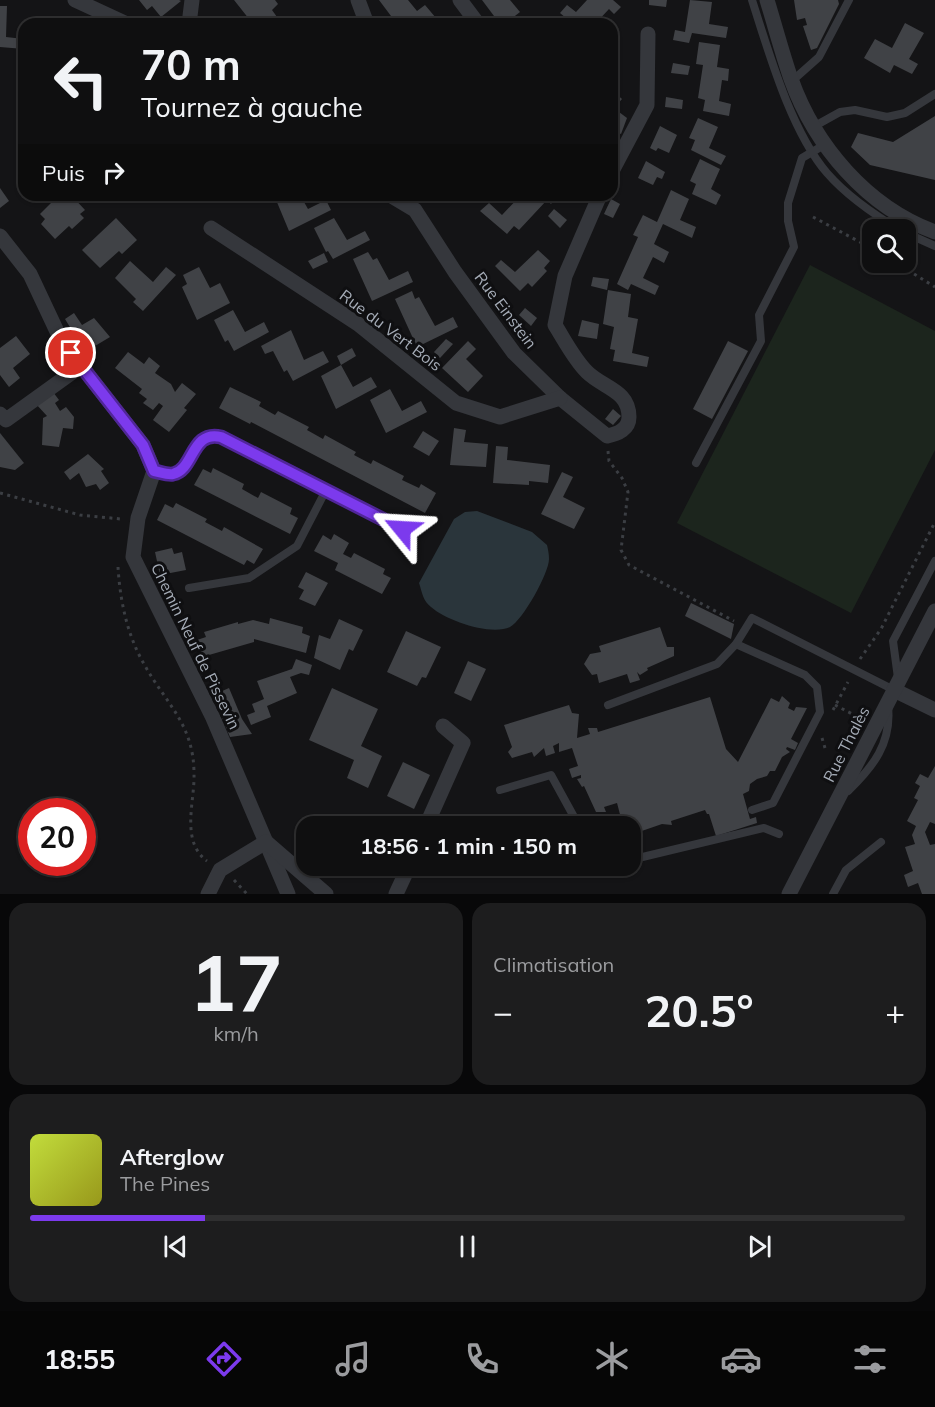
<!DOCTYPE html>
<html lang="fr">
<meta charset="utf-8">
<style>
:root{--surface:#0f0f10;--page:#1d1d1e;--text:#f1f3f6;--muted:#9b9c9f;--line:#2f2f30;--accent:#7c3aed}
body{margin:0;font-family:Mulish,sans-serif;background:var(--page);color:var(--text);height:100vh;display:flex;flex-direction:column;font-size:22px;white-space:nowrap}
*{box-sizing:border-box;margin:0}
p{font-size:20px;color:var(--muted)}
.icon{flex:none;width:33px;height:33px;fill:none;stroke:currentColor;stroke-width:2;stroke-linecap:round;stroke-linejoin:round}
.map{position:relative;height:894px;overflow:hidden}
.side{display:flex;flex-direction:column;gap:9px;padding:9px;background:#080809;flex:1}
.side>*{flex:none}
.banner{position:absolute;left:18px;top:18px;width:600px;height:183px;border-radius:18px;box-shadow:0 2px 4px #0004,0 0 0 2px var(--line);background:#0f0f10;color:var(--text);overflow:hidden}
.buttons{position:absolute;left:862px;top:219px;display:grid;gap:12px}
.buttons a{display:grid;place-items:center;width:54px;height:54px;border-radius:12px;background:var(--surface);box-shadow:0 2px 4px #0004,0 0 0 2px var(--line);font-size:30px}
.speed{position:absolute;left:18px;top:798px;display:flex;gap:12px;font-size:30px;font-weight:700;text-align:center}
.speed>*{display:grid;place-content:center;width:78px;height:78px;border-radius:50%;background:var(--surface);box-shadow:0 2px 4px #0004,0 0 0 2px var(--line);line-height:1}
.speed .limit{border:9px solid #d22;background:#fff;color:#111}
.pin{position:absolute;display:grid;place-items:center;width:51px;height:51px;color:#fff;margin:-26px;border:3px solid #fff;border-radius:50%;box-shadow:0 2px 6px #0007}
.me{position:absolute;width:66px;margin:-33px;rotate:297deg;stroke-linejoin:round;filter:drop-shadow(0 0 4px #0008)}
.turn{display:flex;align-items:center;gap:21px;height:126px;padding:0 24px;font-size:27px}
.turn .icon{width:78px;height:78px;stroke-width:2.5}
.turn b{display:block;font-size:42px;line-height:51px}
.then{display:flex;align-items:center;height:57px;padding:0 24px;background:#0003;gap:12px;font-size:22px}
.big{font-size:45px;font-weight:700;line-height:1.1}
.side .card{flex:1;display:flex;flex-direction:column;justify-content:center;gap:9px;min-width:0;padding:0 21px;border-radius:18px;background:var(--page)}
.side .dial{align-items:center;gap:0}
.dial b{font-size:78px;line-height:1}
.song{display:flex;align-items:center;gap:18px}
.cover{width:72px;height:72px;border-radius:9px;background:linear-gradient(135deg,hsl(70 70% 55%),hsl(60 70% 35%))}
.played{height:6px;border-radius:3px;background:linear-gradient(90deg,var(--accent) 20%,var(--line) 20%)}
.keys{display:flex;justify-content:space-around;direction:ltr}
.heat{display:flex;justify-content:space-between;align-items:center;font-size:33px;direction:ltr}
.side .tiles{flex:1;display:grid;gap:9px;grid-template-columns:1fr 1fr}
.card:last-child{grid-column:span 2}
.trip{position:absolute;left:296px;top:816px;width:345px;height:60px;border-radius:18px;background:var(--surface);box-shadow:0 2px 4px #0004,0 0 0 2px var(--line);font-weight:700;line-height:60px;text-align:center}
.menu{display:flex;height:96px;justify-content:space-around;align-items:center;background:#060606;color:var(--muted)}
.menu .icon{width:42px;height:42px}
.menu .active{color:var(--accent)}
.menu b{font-size:27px;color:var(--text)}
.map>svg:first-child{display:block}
.green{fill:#1c251d}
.water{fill:#2a353b}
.building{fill:#404246}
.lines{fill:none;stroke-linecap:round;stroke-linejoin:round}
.path{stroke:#3b3e43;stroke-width:3;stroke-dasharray:3 4.5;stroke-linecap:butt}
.lane{stroke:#35373c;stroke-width:8}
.street{stroke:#35373c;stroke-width:15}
.route-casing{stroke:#51269a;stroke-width:15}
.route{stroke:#7c3aed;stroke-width:10}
.labels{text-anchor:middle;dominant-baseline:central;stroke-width:6;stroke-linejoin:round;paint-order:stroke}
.street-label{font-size:16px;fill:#a5acb7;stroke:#0f0f11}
</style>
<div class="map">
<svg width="935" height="894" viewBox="0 0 935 894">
<rect width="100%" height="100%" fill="#141416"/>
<polygon class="green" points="810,265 935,331 935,450 851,613 677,523"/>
<path class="water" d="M477 511 532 532 547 545C548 549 549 554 549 559 549 573 523 620 510 627 491 636 447 621 431 607 423 601 422 592 419 583L454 519 465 512Z"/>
<g class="building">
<polygon points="139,0 179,0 181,1 161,17 152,6 147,10"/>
<polygon points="234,0 275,0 278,4 272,10 282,24 268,24 262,17 253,24"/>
<polygon points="379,0 408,0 417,11 425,5 436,18 428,24 397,24"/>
<polygon points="482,0 510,0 520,12 505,24 500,24"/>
<polygon points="587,0 613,0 621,7 614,14 609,9 595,24 573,24 560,13 567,5 576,12"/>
<polygon points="649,0 667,0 666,7 649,5"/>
<polygon points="690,0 712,2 709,24 728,27 726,38 692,33 689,43 673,40 675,30 685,32"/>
<polygon points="794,0 838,0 839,4 817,48 811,50 803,26 807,25 805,18 797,20"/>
<polygon points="0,6 7,6 6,37 24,39 24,49 0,47"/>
<polygon points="905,23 924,33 909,59 918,64 912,74 894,65 890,73 864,58 875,39 892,48"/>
<polygon points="699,42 720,45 717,67 729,69 728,81 722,80 719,101 731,104 729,116 703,111 705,100 698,98 703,65 696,64"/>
<polygon points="673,63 690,66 688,75 671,73"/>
<polygon points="612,90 622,99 615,107 612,105"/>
<polygon points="666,97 683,100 682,109 665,107"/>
<polygon points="619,112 627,118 621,134 612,130"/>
<polygon points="935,116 935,180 870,165 851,147 858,133 893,142"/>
<polygon points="698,118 718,127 709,148 726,156 721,165 691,150 695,140 689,138"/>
<polygon points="660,126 677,135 669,153 658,148 656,151 650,148"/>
<polygon points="700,159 720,169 711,189 721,195 716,205 692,194 696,184 690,181"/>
<polygon points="646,161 665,172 662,179 657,177 653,185 638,178"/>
<polygon points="0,188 9,201 0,208"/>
<polygon points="671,190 689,199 680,220 696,227 692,238 663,224 654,244 669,252 664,263 653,257 643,278 659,286 655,295 631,284 628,290 617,284 638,237 633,235 643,215 657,222"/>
<polygon points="65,195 71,195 85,210 80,214 84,218 72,229 69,226 55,239 41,224 45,219 40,214 58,196 61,199"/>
<polygon points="274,195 300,195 308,209 326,200 331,210 289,231"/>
<polygon points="521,195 558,195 551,204 547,200 519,230 514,226 507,234 480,211 489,203 502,215"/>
<polygon points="611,199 620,204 613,218 604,214"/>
<polygon points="554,209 567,220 560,228 548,216"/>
<polygon points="116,218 137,240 122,254 119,251 100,268 82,250"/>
<polygon points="334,218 347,240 365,231 370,240 333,259 328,251 326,252 314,228"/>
<polygon points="538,250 550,261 544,268 547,271 532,287 528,283 520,291 495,266 501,260 515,272"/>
<polygon points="368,252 373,260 377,258 389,280 408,271 413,282 372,301 353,259"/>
<polygon points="324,253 328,262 313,269 308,261"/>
<polygon points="130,261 153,282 166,267 176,275 143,311 133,302 136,299 115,278"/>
<polygon points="199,267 210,288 220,283 230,303 197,320 182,287 187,284 183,275"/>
<polygon points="593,277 609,279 607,290 591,286"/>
<polygon points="608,290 631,294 628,317 638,319 632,353 649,357 647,367 613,361 615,350 610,349 614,327 603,324"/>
<polygon points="412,291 415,299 419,297 435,326 453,317 458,327 417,347 395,299"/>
<polygon points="525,308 537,318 531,326 519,315"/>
<polygon points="233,310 245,332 264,322 269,332 234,351 228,340 225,342 214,320"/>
<polygon points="74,313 82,325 94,318 110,337 85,352 65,319"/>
<polygon points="582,320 599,324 597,339 578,336"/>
<polygon points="291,330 304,360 323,351 329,362 293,381 287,370 284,372 273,351 265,354 261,346"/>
<polygon points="16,336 30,354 13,368 20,378 9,387 0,375 0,348"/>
<polygon points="446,339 453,344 440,358 434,352"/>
<polygon points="468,341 476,349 466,359 483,376 468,392 442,368"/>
<polygon points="728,341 748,351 712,419 693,409"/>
<polygon points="352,348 356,356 341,365 353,387 371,377 377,387 336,409 321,376 341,365 337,356"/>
<polygon points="128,352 144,364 149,357 160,366 155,373 171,384 175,392 182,383 196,394 184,408 187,410 169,432 153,420 163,406 159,403 153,410 143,403 147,399 139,393 142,389 115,368"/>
<polygon points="230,387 261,402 259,406 275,415 278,411 309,427 307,430 323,439 325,435 356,452 354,455 371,464 373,460 404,476 402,480 419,488 421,484 436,493 425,513 251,422 250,424 219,408"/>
<polygon points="390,389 402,411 421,401 427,412 386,433 370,400"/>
<polygon points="53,392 59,400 55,403 60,411 66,407 74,417 73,429 63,428 59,447 42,445 43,418 47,416 36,404"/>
<polygon points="613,409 621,416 613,425 605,419"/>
<polygon points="454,428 466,430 464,442 488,444 486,467 450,465"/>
<polygon points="423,431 439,441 429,456 413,447"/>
<polygon points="0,433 24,463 15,470 0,467"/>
<polygon points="496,446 508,447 507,460 550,465 548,483 529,481 529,485 493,483"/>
<polygon points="88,454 104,469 101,471 109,483 100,490 96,484 86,487 79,473 70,480 64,472"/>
<polygon points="213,468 244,484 242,489 258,498 261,492 292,508 290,514 298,518 290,534 194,485 203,469 211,473"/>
<polygon points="562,472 573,477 563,497 585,508 574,529 541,514"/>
<polygon points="176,503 207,519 205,522 222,531 224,527 263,549 254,564 247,560 244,565 157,520 165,504 173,508"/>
<polygon points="334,534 349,543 343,554 351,558 354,553 385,569 383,574 391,578 382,594 335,570 338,563 314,551 323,535 331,540"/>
<polygon points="172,548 174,554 182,552 186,570 160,575 155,552"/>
<polygon points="306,572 328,583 315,606 299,599 304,590 298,587"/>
<polygon points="691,603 734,624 731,639 685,616"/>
<polygon points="270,618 303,627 302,633 310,636 306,653 254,639 254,642 202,657 197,640 206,637 204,632 238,622 238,624 253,620 269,624"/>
<polygon points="339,619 363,630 353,651 349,649 340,670 314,658 319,635 330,639"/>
<polygon points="660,627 667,647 674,647 674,656 647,668 648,670 640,675 637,672 640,680 630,683 627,674 599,683 597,674 592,675 584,664 590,654 601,652 599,646"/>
<polygon points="406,631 441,647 426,678 422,677 417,686 387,672"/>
<polygon points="296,659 312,665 309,675 301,673 290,677 297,693 267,706 271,717 251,725 247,715 255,712 252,704 264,699 257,681 292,669"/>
<polygon points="468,661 486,669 471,701 454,693"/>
<polygon points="229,688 242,719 252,734 230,737 213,695"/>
<polygon points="332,688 378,709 361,746 382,756 368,788 347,778 354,760 309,740"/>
<polygon points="782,696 790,703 788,708 794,711 796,707 807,708 791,739 798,743 795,750 787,747 786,749 790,752 782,757 775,771 770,771 767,776 757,779 750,784 749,791 743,794 750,819 756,817 757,823 716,836 709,814 707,814 705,810 671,821 672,825 662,824 636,833 630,826 619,826 617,824 622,822 617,803 604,807 606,812 596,812 584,786 582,787 577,779 581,778 581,775 572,778 569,769 578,766 572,748 559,752 559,743 553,746 555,753 546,756 544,748 534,757 532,752 512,758 508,752 512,747 504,725 569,705 572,713 579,714 577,738 590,734 588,728 597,728 598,732 710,697 726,749 738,762 771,698 779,702"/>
<polygon points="403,762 430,775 414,809 387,796"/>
<polygon points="935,766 935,824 930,822 925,832 930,845 935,844 935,894 922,894 918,883 908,887 904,875 913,871 905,847 915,844 912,835 916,826 907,821 918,800 914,798 920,786 915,783 920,774 928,778"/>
</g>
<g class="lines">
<g class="path">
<polyline points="813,217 873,249"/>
<polyline points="895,262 935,287"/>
<polyline points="608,451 609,461 622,478 628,492 621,550 629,565 734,621"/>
<polyline points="0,493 80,515 121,519"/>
<path d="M118 567C120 600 127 635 144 664 166 704 194 724 194 774 195 801 180 841 207 861"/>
<polyline points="860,659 881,629 935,522"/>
<polyline points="835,705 860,718"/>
<polyline points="833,710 848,682"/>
<polyline points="822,738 825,748"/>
<polyline points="234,880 247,894"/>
</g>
<g class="lane">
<path d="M752 0C769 53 791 131 827 173 848 197 873 214 900 230"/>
<polyline points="792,81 819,57 849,0"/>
<polyline points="813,127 840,112 855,110 887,117 905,113 935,94"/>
<polyline points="906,233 935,246"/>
<polyline points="696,463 761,341 759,315 794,247 788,221 788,203 802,158 824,145"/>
<path d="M154 471C160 472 167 475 173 474 194 469 191 430 221 437L402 529"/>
<polyline points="189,588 249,578 297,546 326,490"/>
<polyline points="736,644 805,675 817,687 820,712 773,803 752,810"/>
<polyline points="898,678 893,641 935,561"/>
<polyline points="608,705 717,664 736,644 752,618 894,690"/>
<polyline points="500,790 551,775 579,826"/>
<path d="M848 791C873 767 892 743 888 706"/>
<polyline points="630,860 764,828 779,834"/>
<polyline points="833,894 846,870 881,842"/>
</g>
<g class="street">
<polyline points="75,0 127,24"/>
<polyline points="358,0 367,24"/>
<polyline points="460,0 478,24"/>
<path d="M767 0C775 26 782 53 791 79 815 146 867 207 935 232"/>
<polyline points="189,24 192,0"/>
<polyline points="612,171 647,105 648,34"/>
<path d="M390 195 415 210 455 272 514 353 560 398 607 436C618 434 629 429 629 417 629 390 603 388 587 372 574 359 565 341 555 325L565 276 600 195"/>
<polyline points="211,228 358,324 456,403 500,417 560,398"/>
<polyline points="0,236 30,274 61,340 143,445 154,471 138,518 133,557 213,718 288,894"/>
<polyline points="0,414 6,420 81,366"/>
<polyline points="894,690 935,710"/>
<polyline points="426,826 463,743 443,726"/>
<polyline points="208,894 220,870 266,842 326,894"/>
<polyline points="396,894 409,866"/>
<polyline points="789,894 935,611"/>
</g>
</g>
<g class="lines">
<g class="route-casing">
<path id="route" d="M71 353 143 445 154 471C160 472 167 475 173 474 194 470 191 430 221 437L402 529"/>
</g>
<use href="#route" class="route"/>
</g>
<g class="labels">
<g class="street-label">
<text transform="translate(506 310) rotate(53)">Rue Einstein</text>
<text transform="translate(391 330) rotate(37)">Rue du Vert Bois</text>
<text transform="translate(196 646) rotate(64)">Chemin Neuf de Pissevin</text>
<text transform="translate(846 744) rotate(-63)">Rue Thalès</text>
</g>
</g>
</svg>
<div class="buttons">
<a><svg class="icon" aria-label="search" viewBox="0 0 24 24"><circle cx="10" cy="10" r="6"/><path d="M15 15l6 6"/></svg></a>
</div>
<div class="speed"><div class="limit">20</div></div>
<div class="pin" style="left:71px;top:353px;background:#d93025"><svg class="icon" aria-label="arrive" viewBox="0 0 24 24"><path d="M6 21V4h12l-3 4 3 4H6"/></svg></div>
<svg class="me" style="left:402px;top:529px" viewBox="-20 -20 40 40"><path d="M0-17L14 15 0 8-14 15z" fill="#7c3aed" stroke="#fff" stroke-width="4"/></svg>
<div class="trip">18:56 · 1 min · 150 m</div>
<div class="banner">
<div class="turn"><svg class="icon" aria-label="left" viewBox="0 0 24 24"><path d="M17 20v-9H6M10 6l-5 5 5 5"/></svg><div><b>70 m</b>Tournez à gauche</div></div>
<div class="then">Puis<svg class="icon" aria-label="right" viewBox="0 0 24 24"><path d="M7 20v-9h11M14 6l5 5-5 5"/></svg></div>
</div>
</div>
<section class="side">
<div class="tiles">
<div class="card dial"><b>17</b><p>km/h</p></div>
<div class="card"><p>Climatisation</p>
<div class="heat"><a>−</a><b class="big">20.5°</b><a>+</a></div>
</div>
<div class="card">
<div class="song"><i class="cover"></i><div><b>Afterglow</b><p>The Pines</p></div></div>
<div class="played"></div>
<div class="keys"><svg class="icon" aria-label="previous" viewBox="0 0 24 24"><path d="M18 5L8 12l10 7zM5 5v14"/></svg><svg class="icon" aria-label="pause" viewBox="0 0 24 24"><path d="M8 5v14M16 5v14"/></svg><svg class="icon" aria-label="next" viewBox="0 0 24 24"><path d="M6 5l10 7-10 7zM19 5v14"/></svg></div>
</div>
</div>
</section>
<nav class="menu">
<b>18:55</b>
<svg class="icon active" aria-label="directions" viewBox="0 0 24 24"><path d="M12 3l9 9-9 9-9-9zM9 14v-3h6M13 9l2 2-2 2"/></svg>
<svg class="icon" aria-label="music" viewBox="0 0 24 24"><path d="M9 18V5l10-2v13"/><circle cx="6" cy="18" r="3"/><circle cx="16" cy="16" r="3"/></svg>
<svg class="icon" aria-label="phone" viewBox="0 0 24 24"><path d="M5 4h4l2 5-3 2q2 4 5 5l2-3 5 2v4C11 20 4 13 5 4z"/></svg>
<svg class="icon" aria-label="climate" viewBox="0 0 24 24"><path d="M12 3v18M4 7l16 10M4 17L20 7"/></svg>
<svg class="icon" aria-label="car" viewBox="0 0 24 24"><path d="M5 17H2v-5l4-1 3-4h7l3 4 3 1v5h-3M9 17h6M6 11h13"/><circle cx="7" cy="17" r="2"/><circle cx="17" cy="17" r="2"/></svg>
<svg class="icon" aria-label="filters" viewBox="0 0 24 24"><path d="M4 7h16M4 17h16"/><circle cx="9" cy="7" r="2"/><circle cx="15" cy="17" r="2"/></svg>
</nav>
